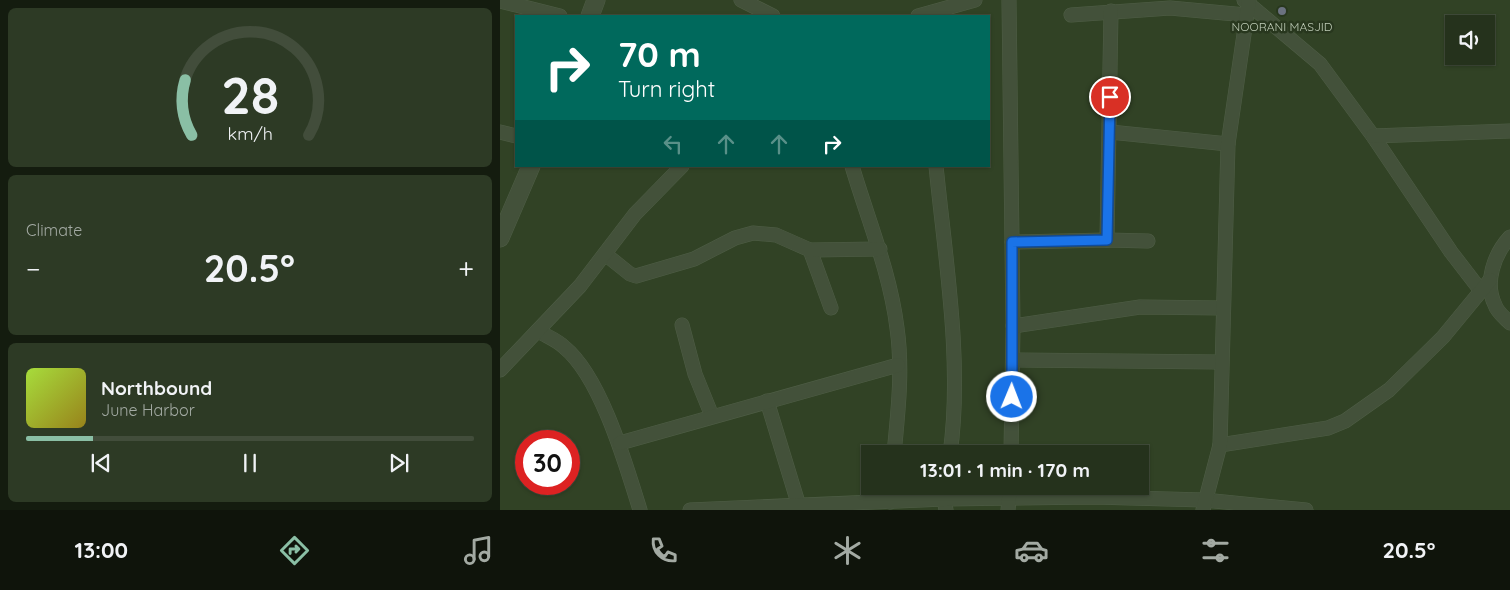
<!DOCTYPE html>
<meta charset="utf-8">
<style>
:root{--surface:#25321c;--page:#2d3a25;--text:#f1f3f6;--muted:#a3aaa3;--line:#424d3b;--accent:#8abfa5}
body{margin:0;font-family:Quicksand,sans-serif;background:var(--page);color:var(--text);height:100vh;display:flex;flex-direction:column;font-size:19px;white-space:nowrap}
*{box-sizing:border-box;margin:0}
p{font-size:16px;color:var(--muted)}
.icon{flex:none;width:28px;height:28px;fill:none;stroke:currentColor;stroke-width:2;stroke-linecap:round;stroke-linejoin:round}
.map{position:relative;flex:1;overflow:hidden}
.side{display:flex;flex-direction:column;gap:8px;padding:8px;background:#141c0f;width:500px}
.side>*{flex:none}
.guide{position:absolute;left:15px;top:15px;width:475px;height:152px;border-radius:0px;box-shadow:0 1px 4px #0004,0 0 0 1px var(--line);background:#00695c;color:#fff;overflow:hidden}
.fabs{position:absolute;left:945px;top:15px;display:grid;gap:10px}
.fabs a{display:grid;place-items:center;width:50px;height:50px;border-radius:0px;background:var(--surface);box-shadow:0 1px 4px #0004,0 0 0 1px var(--line);font-size:25px}
.speed{position:absolute;left:15px;top:430px;display:flex;gap:10px;font-size:25px;font-weight:700;text-align:center}
.speed>*{display:grid;place-content:center;width:65px;height:65px;border-radius:50%;background:var(--surface);box-shadow:0 1px 4px #0004,0 0 0 1px var(--line);line-height:1}
.speed .limit{border:8px solid #d22;background:#fff;color:#111}
.pin{position:absolute;display:grid;place-items:center;width:42px;height:42px;color:#fff;margin:-21px;border:2px solid #fff;border-radius:50%;box-shadow:0 1px 5px #0007}
.me{position:absolute;width:55px;margin:-28px;rotate:1deg;stroke-linejoin:round;filter:drop-shadow(0 0 4px #0008)}
.turn{display:flex;align-items:center;gap:18px;height:105px;padding:0 20px;font-size:22px}
.turn .icon{width:65px;height:65px;stroke-width:2.5}
.turn b{display:block;font-size:35px;line-height:42px}
.lanes{display:flex;align-items:center;height:48px;padding:0 20px;background:#0003;justify-content:center;gap:25px;direction:ltr}
.lanes .off{opacity:.35}
.big{font-size:38px;font-weight:700;line-height:1.1}
.side .tile{flex:1;display:flex;flex-direction:column;justify-content:center;gap:8px;min-width:0;padding:0 18px;border-radius:8px;background:var(--page)}
.side .dial{align-items:center;gap:0}
.dial svg{height:130px;overflow:visible;fill:none;stroke:var(--line);stroke-width:7;stroke-linecap:round;text-anchor:middle}
.dial text{fill:var(--text);stroke:none}
.song{display:flex;align-items:center;gap:15px}
.cover{width:60px;height:60px;border-radius:8px;background:linear-gradient(135deg,hsl(80 70% 55%),hsl(50 70% 35%))}
.played{height:5px;border-radius:2px;background:linear-gradient(90deg,var(--accent) 15%,var(--line) 15%)}
.keys{display:flex;justify-content:space-around;direction:ltr}
.heat{display:flex;justify-content:space-between;align-items:center;font-size:28px;direction:ltr}
.trip{position:absolute;left:361px;top:445px;width:288px;height:50px;border-radius:0px;background:var(--surface);box-shadow:0 1px 4px #0004,0 0 0 1px var(--line);font-weight:700;line-height:50px;text-align:center}
.dock{display:flex;height:80px;justify-content:space-around;align-items:center;background:#0f140b;color:var(--muted)}
.dock .icon{width:35px;height:35px}
.dock .current{color:var(--accent)}
.dock b{font-size:22px;color:var(--text)}
main{display:flex;flex:1;min-height:0}
.map>svg:first-child{display:block}
.lines{fill:none;stroke-linecap:round;stroke-linejoin:round}
.minor-casing{stroke:#4f5e46;stroke-width:15}
.tertiary-casing{stroke:#4f5e46;stroke-width:19}
.minor{stroke:#43513a;stroke-width:14}
.tertiary{stroke:#43513a;stroke-width:18}
.route-casing{stroke:#114b97;stroke-width:12}
.route{stroke:#1a73e8;stroke-width:9}
.worship-dot{fill:#6b7280;stroke:#28371e;stroke-width:2}
.labels{text-anchor:middle;dominant-baseline:central;stroke-width:5;stroke-linejoin:round;paint-order:stroke}
.poi-label{font-size:12px;fill:#bfccb7;stroke:#28371e}
</style>
<main>
<section class="side">
<div class="tile dial"><svg viewBox="0 0 100 80">
<path d="M14 69A42 42 0 1 1 86 69"/>
<path d="M14 69A42 42 0 0 1 10 35" stroke="#8abfa5"/>
<text x="50" y="56" font-size="32" font-weight="700">28</text>
<text x="50" y="72" font-size="11">km/h</text>
</svg></div>
<div class="tile"><p>Climate</p>
<div class="heat"><a>−</a><b class="big">20.5°</b><a>+</a></div>
</div>
<div class="tile">
<div class="song"><i class="cover"></i><div><b>Northbound</b><p>June Harbor</p></div></div>
<div class="played"></div>
<div class="keys"><svg class="icon" aria-label="previous" viewBox="0 0 24 24"><path d="M18 5L8 12l10 7zM5 5v14"/></svg><svg class="icon" aria-label="pause" viewBox="0 0 24 24"><path d="M8 5v14M16 5v14"/></svg><svg class="icon" aria-label="next" viewBox="0 0 24 24"><path d="M6 5l10 7-10 7zM19 5v14"/></svg></div>
</div>
</section>
<div class="map">
<svg width="1010" height="510" viewBox="0 0 1010 510">
<rect width="100%" height="100%" fill="#314225"/>
<g class="lines">
<g class="minor-casing">
<g id="minor">
<polyline points="241,0 273,16"/>
<polyline points="509,0 513,326 511,454"/>
<polyline points="744,0 820,64 873,136 951,252 981,291"/>
<polyline points="0,1 60,16"/>
<polyline points="571,15 670,8 746,15"/>
<polyline points="418,16 475,0"/>
<polyline points="0,132 16,136"/>
<polyline points="610,132 728,144"/>
<polyline points="873,136 1010,131"/>
<path d="M352 166C368 220 390 272 397 328 403 370 398 412 394 454"/>
<path d="M436 166C445 257 463 364 450 454"/>
<path d="M1010 237C994 254 984 283 995 305 997 312 1005 318 1010 323"/>
<polyline points="607,240 611,11"/>
<polyline points="512,242 607,240 648,241"/>
<polyline points="310,250 331,308"/>
<polyline points="105,254 130,274 136,276 194,259 235,238 253,233 276,235 310,250 380,249"/>
<polyline points="182,325 195,374 212,416"/>
<polyline points="513,326 640,307 723,308"/>
<path d="M38 331C46 336 57 340 64 347 101 377 126 465 140 510"/>
<polyline points="513,360 721,362"/>
<polyline points="0,370 80,286 135,214 182,166"/>
<polyline points="267,401 299,506"/>
<polyline points="120,443 398,365"/>
<polyline points="720,445 828,428 845,421 889,390 943,337 990,280"/>
<polyline points="446,486 444,499 446,510"/>
<polyline points="390,502 391,486"/>
<polyline points="190,510 444,499 594,497 704,500 806,510"/>
<polyline points="508,510 510,486"/>
<polyline points="703,510 720,445 728,144 749,0"/>
</g>
</g>
<g class="tertiary-casing">
<g id="tertiary">
<polyline points="90,16 96,0"/>
<polyline points="0,238 31,166"/>
</g>
</g>
<use href="#minor" class="minor"/>
<use href="#tertiary" class="tertiary"/>
</g>
<g class="lines">
<g class="route-casing">
<polyline id="route" points="512,397 512,242 607,240 610,97"/>
</g>
<use href="#route" class="route"/>
</g>
<circle class="worship-dot" cx="782" cy="11" r="5"/>
<g class="labels">
<g class="poi-label">
<text x="782" y="26">NOORANI MASJID</text>
</g>
</g>
</svg>
<div class="fabs">
<a><svg class="icon" aria-label="sound" viewBox="0 0 24 24"><path d="M4 9h4l5-4v14l-5-4H4zM17 9q2 3 0 6"/></svg></a>
</div>
<div class="speed"><div class="limit">30</div></div>
<div class="pin" style="left:610px;top:97px;background:#d93025"><svg class="icon" aria-label="arrive" viewBox="0 0 24 24"><path d="M6 21V4h12l-3 4 3 4H6"/></svg></div>
<svg class="me" style="left:512px;top:397px" viewBox="-20 -20 40 40"><circle r="17" fill="#1a73e8" stroke="#fff" stroke-width="3"/><path d="M0-11L8 9 0 5-8 9z" fill="#fff"/></svg>
<div class="trip">13:01 · 1 min · 170 m</div>
<div class="guide">
<div class="turn"><svg class="icon" aria-label="right" viewBox="0 0 24 24"><path d="M7 20v-9h11M14 6l5 5-5 5"/></svg><div><b>70 m</b>Turn right</div></div>
<div class="lanes"><svg class="icon off" aria-label="left" viewBox="0 0 24 24"><path d="M17 20v-9H6M10 6l-5 5 5 5"/></svg><svg class="icon off" aria-label="ahead" viewBox="0 0 24 24"><path d="M12 20V5M6 11l6-6 6 6"/></svg><svg class="icon off" aria-label="ahead" viewBox="0 0 24 24"><path d="M12 20V5M6 11l6-6 6 6"/></svg><svg class="icon" aria-label="right" viewBox="0 0 24 24"><path d="M7 20v-9h11M14 6l5 5-5 5"/></svg></div>
</div>
</div>
</main>
<nav class="dock">
<b>13:00</b>
<svg class="icon current" aria-label="directions" viewBox="0 0 24 24"><path d="M12 3l9 9-9 9-9-9zM9 14v-3h6M13 9l2 2-2 2"/></svg>
<svg class="icon" aria-label="music" viewBox="0 0 24 24"><path d="M9 18V5l10-2v13"/><circle cx="6" cy="18" r="3"/><circle cx="16" cy="16" r="3"/></svg>
<svg class="icon" aria-label="phone" viewBox="0 0 24 24"><path d="M5 4h4l2 5-3 2q2 4 5 5l2-3 5 2v4C11 20 4 13 5 4z"/></svg>
<svg class="icon" aria-label="climate" viewBox="0 0 24 24"><path d="M12 3v18M4 7l16 10M4 17L20 7"/></svg>
<svg class="icon" aria-label="car" viewBox="0 0 24 24"><path d="M5 17H2v-5l4-1 3-4h7l3 4 3 1v5h-3M9 17h6M6 11h13"/><circle cx="7" cy="17" r="2"/><circle cx="17" cy="17" r="2"/></svg>
<svg class="icon" aria-label="filters" viewBox="0 0 24 24"><path d="M4 7h16M4 17h16"/><circle cx="9" cy="7" r="2"/><circle cx="15" cy="17" r="2"/></svg>
<b>20.5°</b>
</nav>
